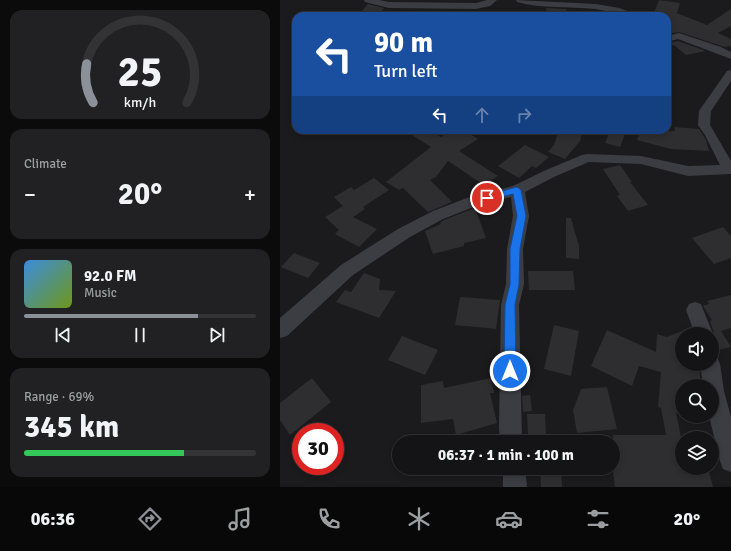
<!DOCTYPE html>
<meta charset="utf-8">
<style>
:root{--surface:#141416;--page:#212123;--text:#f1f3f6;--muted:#9d9ea1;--line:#333335;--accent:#8c9099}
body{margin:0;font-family:Signika,sans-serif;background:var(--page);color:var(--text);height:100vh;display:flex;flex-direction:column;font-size:15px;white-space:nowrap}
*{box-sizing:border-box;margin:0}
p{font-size:13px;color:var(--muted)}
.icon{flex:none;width:22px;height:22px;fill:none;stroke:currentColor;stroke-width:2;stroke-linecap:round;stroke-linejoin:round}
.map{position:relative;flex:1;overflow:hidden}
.drawer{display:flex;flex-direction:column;gap:10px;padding:10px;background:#0b0b0c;width:280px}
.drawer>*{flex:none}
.guide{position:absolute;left:12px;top:12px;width:379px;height:122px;border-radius:12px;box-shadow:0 2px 6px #0003,0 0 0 1px var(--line);background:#1a4fa0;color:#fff;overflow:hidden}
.tools{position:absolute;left:395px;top:327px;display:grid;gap:8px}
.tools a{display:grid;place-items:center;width:44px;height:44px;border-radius:50%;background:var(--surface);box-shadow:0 2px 6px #0003,0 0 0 1px var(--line);font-size:20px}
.speed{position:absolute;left:12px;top:423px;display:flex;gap:8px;font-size:20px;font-weight:700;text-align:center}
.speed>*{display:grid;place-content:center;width:52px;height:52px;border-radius:50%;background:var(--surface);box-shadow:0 2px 6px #0003,0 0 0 1px var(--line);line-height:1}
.speed .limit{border:6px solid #d22;background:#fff;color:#111}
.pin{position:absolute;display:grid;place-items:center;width:34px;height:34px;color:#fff;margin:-17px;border:2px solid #fff;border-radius:50%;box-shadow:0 1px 4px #0007}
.me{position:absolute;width:44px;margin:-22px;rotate:0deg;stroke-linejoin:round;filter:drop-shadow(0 0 3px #0008)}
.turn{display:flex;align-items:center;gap:14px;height:84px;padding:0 16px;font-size:18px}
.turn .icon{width:52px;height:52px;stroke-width:2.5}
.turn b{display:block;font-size:28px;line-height:34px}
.lanes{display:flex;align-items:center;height:38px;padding:0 16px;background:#0003;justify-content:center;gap:20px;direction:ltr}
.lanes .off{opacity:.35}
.big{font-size:30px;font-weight:700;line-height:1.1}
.drawer .widget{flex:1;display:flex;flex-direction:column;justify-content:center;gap:6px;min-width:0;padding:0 14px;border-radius:12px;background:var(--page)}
.drawer .dial{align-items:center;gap:0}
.dial svg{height:104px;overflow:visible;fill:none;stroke:var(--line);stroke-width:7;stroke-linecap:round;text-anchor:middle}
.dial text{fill:var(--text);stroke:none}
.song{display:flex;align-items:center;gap:12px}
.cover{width:48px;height:48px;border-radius:6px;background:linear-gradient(135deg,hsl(210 70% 55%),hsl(80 70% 35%))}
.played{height:4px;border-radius:2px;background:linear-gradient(90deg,var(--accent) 75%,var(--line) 75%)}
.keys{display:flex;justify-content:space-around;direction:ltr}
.heat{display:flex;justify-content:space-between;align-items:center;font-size:22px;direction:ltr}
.charge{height:6px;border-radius:3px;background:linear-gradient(90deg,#34c759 69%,var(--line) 0)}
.trip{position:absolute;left:112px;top:435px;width:228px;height:40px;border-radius:20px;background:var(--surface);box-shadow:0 2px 6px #0003,0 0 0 1px var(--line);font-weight:700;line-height:40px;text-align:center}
.tabs{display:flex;height:64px;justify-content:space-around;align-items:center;background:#080809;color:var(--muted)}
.tabs .icon{width:28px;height:28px}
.tabs .on{color:var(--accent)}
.tabs b{font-size:18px;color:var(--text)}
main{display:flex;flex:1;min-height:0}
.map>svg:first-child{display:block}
.building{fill:#2e2e31}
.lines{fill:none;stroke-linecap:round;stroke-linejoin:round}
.street{fill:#3c3d42;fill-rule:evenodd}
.route{fill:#1a73e8;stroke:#114b97}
</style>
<main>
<section class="drawer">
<div class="widget dial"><svg viewBox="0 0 100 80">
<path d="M14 69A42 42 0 1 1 86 69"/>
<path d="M14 69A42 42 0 0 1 9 39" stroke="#8c9099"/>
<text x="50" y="56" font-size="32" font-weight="700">25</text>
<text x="50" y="72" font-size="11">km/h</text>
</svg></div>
<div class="widget"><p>Climate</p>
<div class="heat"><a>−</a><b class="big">20°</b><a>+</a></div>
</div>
<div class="widget">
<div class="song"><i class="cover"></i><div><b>92.0 FM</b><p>Music</p></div></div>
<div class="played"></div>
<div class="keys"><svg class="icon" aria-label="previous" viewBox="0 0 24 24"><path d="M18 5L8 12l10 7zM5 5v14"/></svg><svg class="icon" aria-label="pause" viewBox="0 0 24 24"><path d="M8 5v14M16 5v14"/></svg><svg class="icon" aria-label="next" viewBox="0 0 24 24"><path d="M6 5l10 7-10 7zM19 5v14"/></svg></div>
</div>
<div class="widget"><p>Range · 69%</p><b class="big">345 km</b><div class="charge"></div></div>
</section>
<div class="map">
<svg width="451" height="487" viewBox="0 0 451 487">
<rect width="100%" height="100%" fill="#1b1b1d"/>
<g class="building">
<polygon points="379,0 400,3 397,13 427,25 451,9 451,26 438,33 451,39 451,46 445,47 399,32 387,34 387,16 373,16"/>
<polygon points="88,4 104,8 99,15 80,13"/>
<polygon points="266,8 286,9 288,13 267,13"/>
<polygon points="398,41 426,51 406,55 394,45 387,46 387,43"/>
<polygon points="394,127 419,129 426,140 429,151 391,149 357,140 361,130 395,131"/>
<polygon points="124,130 149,130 161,137 172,130 184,130 198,139 179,151 218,176 204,185 168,161 156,177 150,180 172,202 148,212 123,188 119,190 106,182 151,147"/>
<polygon points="279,130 303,130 300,141 285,159 268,152 274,145"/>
<polygon points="330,131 345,134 340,147 325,143"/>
<polygon points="245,145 269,157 256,168 252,166 239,178 218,166"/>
<polygon points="340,165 352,182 350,182 368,205 348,211 337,196 340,195 323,169"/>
<polygon points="94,178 109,190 83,207 85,209 73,217 97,229 79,247 55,234 59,230 45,217 63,206 54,197 71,187 74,190"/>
<polygon points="195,208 206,238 184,243 184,246 153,254 145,231 161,224 160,223 164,220"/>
<polygon points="286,218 291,218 298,243 299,244 299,259 286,258"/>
<polygon points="443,227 451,236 451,258 434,264 412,238"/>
<polygon points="14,253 40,263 28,278 1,267"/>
<polygon points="248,271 293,271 295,290 249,290"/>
<polygon points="84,273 100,279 99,290 116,291 99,318 56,302 65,290 71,292"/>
<polygon points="451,295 451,328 441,331 451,347 438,350 432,341 434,333 430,321 432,320 423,306 429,304 427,301"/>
<polygon points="180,297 220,300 216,329 175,325"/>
<polygon points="274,325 299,331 291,376 264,369"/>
<polygon points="327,330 376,352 377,334 387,337 402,331 402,364 419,364 420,377 420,386 402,386 402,415 396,413 402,442 402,468 428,468 433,487 335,487 333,471 333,435 386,435 381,408 378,407 381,372 359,366 352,386 311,366"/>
<polygon points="122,336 158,350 145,375 108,360"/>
<polygon points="32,378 51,402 10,435 0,420 0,403"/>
<polygon points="211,378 214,393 210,393 217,423 176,435 173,419 141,423 141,385 163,381 164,388"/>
<polygon points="327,387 337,429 297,433 293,410 301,389"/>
<polygon points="250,395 252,411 243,412 242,396"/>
<polygon points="247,414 265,414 266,434 248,434"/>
<polygon points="260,468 281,468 282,487 261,487"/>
</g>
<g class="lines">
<g class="street">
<polygon points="84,0 99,0 109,2 196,3 207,0 217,0 210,6 196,9 109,8 85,2"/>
<path d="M236 0 316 4 339 8 356 14 358 16C343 16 329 11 315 9 289 6 262 9 237 2Z"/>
<polygon points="399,33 441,47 451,52 451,59 398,39 387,42 387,36"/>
<polygon points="451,70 451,81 431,111 430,125 451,161 451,174 408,176 361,164 309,162 276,176 245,192 249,216 243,249 244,284 239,305 242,442 220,442 219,428 221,305 226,284 227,249 233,216 231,197 196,206 163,219 130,237 73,275 7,336 0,338 0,318 61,265 118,229 153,211 187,198 233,186 266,170 302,155 307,154 361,156 408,166 440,165 425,135 418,125 419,111 447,71"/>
<polygon points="415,302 421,304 433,334 432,337 432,334 415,334 406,310 409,304"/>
<polygon points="432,355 437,357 440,364 444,391 451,417 451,472 443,469 440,461 429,416 432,416 432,386 423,386 420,364 432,364"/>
<polygon points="223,468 245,468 247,487 223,487"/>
</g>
</g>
<polygon class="route" points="237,187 241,190 246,216 240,249 239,284 235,305 236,371 234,374 230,376 226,374 224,371 225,305 230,284 230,249 237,216 233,194 207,201 203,198 204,196"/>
</svg>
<div class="tools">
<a><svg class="icon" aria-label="sound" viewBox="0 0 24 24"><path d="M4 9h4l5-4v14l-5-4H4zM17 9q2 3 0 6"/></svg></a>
<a><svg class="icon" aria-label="search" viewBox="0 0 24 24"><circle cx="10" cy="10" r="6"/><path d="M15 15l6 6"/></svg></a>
<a><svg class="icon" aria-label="layers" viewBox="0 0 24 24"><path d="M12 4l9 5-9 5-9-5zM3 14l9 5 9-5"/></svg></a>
</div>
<div class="speed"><div class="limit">30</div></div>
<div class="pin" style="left:207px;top:198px;background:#d93025"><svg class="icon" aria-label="arrive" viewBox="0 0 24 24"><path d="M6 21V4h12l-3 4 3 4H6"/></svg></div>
<svg class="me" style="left:230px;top:371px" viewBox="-20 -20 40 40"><circle r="17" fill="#1a73e8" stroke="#fff" stroke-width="3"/><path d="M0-11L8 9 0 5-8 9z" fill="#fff"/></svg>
<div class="trip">06:37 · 1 min · 100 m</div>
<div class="guide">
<div class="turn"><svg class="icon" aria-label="left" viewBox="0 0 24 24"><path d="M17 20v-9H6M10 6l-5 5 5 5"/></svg><div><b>90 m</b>Turn left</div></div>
<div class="lanes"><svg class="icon" aria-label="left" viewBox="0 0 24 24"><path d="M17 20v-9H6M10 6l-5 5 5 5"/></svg><svg class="icon off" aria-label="ahead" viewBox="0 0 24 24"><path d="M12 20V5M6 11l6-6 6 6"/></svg><svg class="icon off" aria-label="right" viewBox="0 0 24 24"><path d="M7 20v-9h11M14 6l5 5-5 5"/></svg></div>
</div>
</div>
</main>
<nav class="tabs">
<b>06:36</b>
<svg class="icon on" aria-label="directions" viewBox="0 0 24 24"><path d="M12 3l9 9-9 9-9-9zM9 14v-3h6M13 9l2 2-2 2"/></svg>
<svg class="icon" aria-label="music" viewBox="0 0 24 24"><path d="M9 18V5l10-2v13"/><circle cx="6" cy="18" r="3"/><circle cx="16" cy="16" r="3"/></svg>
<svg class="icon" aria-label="phone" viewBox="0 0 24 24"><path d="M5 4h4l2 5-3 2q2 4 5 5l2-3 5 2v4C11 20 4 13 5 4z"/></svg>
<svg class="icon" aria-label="climate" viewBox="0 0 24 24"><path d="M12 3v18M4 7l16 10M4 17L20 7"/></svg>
<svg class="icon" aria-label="car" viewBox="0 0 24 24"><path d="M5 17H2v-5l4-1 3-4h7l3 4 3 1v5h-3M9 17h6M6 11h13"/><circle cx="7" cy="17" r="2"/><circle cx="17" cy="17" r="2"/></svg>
<svg class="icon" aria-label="filters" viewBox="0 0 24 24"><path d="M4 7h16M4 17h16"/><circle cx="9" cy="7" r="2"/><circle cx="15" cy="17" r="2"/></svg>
<b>20°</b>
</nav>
